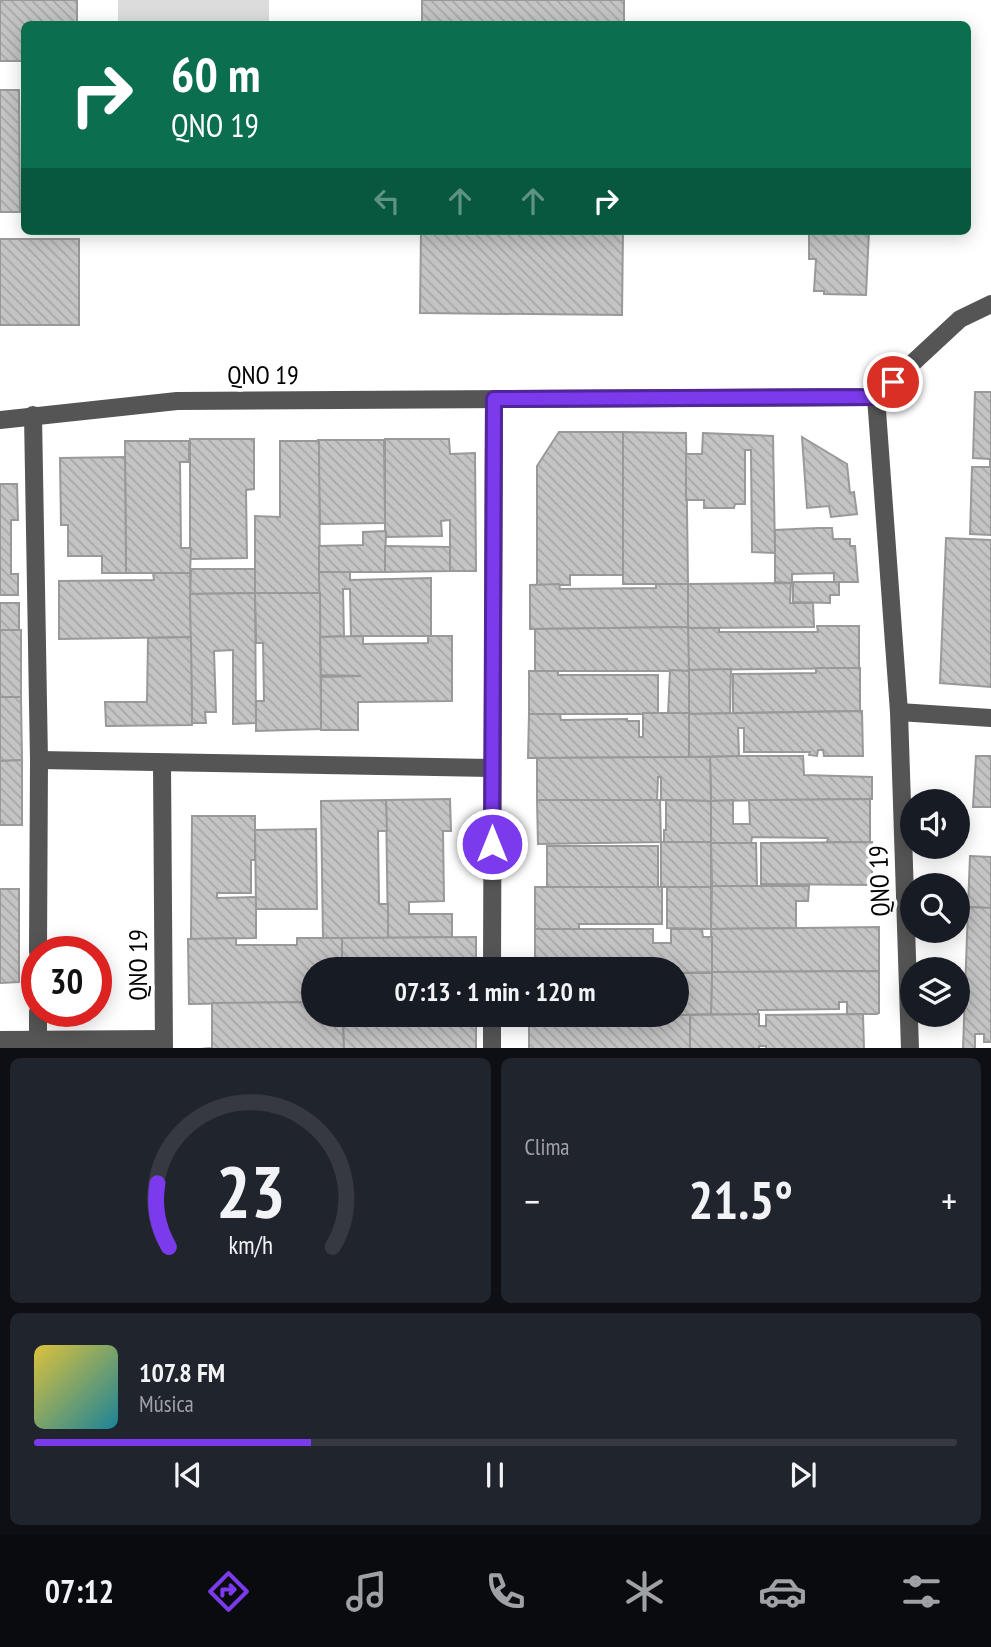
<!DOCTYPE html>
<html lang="pt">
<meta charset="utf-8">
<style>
:root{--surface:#171b24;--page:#20242c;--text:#f1f3f6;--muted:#9ea1a6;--line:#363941;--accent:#7c3aed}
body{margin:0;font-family:"PT Sans Narrow",sans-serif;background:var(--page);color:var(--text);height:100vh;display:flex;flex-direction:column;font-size:26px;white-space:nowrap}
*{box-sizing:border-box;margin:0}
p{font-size:23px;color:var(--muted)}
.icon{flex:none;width:38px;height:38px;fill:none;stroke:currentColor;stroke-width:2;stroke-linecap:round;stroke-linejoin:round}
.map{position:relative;height:1048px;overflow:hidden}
.side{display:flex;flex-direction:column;gap:10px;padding:10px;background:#0d0f14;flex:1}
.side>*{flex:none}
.hud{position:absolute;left:21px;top:21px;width:950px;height:214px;border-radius:10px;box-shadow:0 4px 18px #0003;background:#0b6e4f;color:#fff;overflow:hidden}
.controls{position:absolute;left:900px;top:789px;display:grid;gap:14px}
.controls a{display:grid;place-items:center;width:70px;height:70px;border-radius:50%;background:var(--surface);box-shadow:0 4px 18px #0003;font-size:35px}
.speed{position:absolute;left:21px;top:936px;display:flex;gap:14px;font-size:35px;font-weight:700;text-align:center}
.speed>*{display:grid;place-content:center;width:91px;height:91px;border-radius:50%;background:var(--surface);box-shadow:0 4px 18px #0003;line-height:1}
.speed .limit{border:10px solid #d22;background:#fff;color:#111}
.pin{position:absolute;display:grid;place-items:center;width:60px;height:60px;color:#fff;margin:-30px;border:4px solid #fff;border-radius:50%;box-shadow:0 2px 7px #0007}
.me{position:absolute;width:77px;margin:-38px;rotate:0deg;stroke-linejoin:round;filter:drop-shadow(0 0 5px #0008)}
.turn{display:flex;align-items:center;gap:24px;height:147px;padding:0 35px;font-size:32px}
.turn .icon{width:91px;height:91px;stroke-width:2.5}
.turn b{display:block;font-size:49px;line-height:60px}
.lanes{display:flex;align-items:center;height:66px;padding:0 35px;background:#0003;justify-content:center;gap:35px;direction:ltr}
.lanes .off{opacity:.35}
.big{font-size:52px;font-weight:700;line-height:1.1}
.side .tile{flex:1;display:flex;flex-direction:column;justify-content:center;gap:10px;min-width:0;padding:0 24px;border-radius:10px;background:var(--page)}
.side .dial{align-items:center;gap:0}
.dial svg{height:182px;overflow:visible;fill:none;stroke:var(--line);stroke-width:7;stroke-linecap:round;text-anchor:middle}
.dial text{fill:var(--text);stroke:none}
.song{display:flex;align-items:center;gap:21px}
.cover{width:84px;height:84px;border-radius:10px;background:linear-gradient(135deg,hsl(50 70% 55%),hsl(190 70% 35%))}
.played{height:7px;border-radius:4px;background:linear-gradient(90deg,var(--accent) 30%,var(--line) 30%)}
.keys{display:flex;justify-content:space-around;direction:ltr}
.heat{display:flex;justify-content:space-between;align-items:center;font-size:38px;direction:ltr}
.side .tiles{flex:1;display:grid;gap:10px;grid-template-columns:1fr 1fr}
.tile:last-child{grid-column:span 2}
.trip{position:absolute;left:301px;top:957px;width:388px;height:70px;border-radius:35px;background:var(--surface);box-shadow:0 4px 18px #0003;font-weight:700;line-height:70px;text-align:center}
.tab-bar{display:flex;height:112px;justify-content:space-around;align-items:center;background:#090b0e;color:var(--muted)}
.tab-bar .icon{width:49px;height:49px}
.tab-bar .selected{color:var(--accent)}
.tab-bar b{font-size:32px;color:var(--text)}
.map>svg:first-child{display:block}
.green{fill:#dcdcdc}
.building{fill:url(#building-back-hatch);stroke:#999;stroke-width:2}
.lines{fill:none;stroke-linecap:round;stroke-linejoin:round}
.minor{stroke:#555;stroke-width:18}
.route-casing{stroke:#51269a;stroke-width:18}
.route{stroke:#7c3aed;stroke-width:12}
.labels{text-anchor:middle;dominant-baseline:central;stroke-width:7;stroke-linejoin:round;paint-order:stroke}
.street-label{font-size:26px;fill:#000;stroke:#fff}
</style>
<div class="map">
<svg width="991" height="1049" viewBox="0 0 991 1049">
<defs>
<pattern id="building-back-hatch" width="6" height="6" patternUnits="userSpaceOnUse" patternTransform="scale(1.75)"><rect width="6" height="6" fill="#c4c4c4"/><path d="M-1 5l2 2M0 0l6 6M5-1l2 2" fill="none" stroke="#a7a7a7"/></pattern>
</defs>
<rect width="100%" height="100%" fill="#fff"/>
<rect class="green" x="118" y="0" width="151" height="24"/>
<g class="building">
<polygon points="0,0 77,0 77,24 24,24 24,61 0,61"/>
<rect x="422" y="0" width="202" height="24"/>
<polygon points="0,90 19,90 20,212 0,212"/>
<polygon points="421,231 623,231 622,315 420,313"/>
<polygon points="809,231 869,231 866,295 824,294 824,291 814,291 816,259 809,259"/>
<rect x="0" y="239" width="79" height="86"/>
<polygon points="975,392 991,392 991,535 970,534 972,467 990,467 990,459 973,458"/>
<polygon points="559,432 623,432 623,575 570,575 570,585 537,585 537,466"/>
<polygon points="623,432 686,433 688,584 623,584"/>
<polygon points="703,433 773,436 775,553 752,552 751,450 745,450 745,504 735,504 734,508 704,508 704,500 686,500 686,454 702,454"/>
<polygon points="802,437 847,464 850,493 854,492 857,514 831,517 829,506 807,508"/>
<polygon points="190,439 254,439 254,489 246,490 247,558 190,559"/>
<polygon points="385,439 449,439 450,454 475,453 476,571 450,571 450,520 441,521 442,536 385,537"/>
<polygon points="318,440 384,440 385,523 320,524"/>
<polygon points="125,441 189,441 189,462 180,462 181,548 191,548 190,573 126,573"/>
<polygon points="280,441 319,441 320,593 255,593 255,516 280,517"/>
<polygon points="125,457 126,573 102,573 102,556 68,556 68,525 61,525 60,458"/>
<polygon points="0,484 17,484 18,520 11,520 11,574 18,574 18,595 0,595"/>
<polygon points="818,528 832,528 833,539 850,539 850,546 855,546 858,582 834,582 834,573 792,574 792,583 775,582 775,530"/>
<polygon points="386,531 385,572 319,572 319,546 363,545 363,532"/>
<polygon points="946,538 991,540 991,687 940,683"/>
<polygon points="385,546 450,547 450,571 385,572"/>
<polygon points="191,569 255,569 255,593 190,594"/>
<polygon points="319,572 350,572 350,580 431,578 431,636 351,636 350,589 343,589 344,636 320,637"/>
<polygon points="153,573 190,573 191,637 59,639 59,581 154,580"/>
<polygon points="793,582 839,582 839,595 830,595 830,603 793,602"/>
<polygon points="791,583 790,603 813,603 814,627 688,628 688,584"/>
<polygon points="559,584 560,589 656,588 656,584 688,584 688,627 530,629 530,585"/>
<polygon points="255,593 320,593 321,729 256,731 256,701 264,701 263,643 256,643"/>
<polygon points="255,593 256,723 233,724 233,650 214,651 216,712 205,712 206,723 192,723 190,594"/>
<rect x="0" y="603" width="19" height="27"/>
<polygon points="817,626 859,626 859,668 688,670 688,628 719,628 719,632 818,632"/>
<polygon points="688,627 689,671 535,671 535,629"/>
<rect x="0" y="630" width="21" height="67"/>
<polygon points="363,636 363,644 428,643 428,636 452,636 452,701 358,702 358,730 321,730 321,677 361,676 321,675 320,637"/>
<polygon points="191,637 192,725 106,726 105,702 147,702 148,638"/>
<polygon points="816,668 860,668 860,711 733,713 733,674 816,673"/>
<polygon points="731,669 730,713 688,714 688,670"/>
<polygon points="670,670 689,671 689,713 668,714"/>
<polygon points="529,671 558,671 558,675 658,675 658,714 529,714"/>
<polygon points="0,697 21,697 22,760 0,761"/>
<polygon points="862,711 863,756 824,756 823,750 818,750 817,756 809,755 810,752 744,752 744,728 738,728 739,756 689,757 688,714"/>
<polygon points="643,713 689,713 689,757 528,758 529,714 560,714 561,720 627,719 627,721 639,721 639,737 643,737"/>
<polygon points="739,756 803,756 804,775 872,777 872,799 711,801 710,757"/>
<polygon points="976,756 991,756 991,807 973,807"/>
<polygon points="689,757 710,757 711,801 661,800 661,777 658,777 657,800 537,800 537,758"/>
<polygon points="22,760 22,825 0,825 0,761"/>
<polygon points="450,799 451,831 443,831 444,901 409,902 409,914 452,914 452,937 388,938 386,800"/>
<polygon points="870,799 870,842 827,842 828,838 752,837 751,843 711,843 711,801 733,800 733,824 750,824 749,800"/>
<polygon points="386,800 387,831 378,831 379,904 388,904 388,938 323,939 321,801"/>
<polygon points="537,800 660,800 661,842 538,844"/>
<polygon points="666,800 711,801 711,842 664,842 664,830 666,830"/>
<polygon points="192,816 255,816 255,860 251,860 251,893 217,893 217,898 256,897 256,938 191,939"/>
<polygon points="316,829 317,909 256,909 255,830"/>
<rect x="661" y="842" width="50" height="45"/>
<polygon points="872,842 872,885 761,884 761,843"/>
<polygon points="711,843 756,843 757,886 712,886"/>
<rect x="547" y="846" width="111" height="41"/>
<polygon points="970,856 991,857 991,908 968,907"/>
<polygon points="712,886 809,886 808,901 796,901 796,928 711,929"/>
<polygon points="535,887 662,887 662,924 579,924 579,929 535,929"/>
<polygon points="667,887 711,887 711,929 667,928"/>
<polygon points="0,889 19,889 19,982 0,983"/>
<polygon points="968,907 991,908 991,1042 984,1042 984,1034 975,1034 975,1049 963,1049"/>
<polygon points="879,927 879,971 712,972 711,929"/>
<polygon points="535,929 653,929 653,943 671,943 671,929 702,929 703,937 712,937 712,972 677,973 677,970 535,970"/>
<polygon points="476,937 476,970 342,970 342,938"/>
<polygon points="236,938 236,945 297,945 297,938 342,938 342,970 313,970 313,1002 189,1004 188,939"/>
<polygon points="879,971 879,1013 877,1014 847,1014 847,1002 839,1002 839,1009 758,1010 758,1015 711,1014 712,972"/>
<polygon points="677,973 712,973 711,1014 677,1015"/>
<polygon points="313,1002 313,1015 343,1015 344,1049 200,1049 212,1048 212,1003"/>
<polygon points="759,1014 759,1026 766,1026 766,1015 863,1014 864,1049 766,1049 766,1046 759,1046 759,1049 690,1049 690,1015"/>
<polygon points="343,1015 401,1015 401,1018 409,1018 409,1015 476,1015 476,1049 344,1049"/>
<polygon points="616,1015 690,1015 690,1049 529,1049 529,1016"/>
</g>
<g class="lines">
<g class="minor">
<polyline points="876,397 899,712 910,1049"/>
<polyline points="33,415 39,760 38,952"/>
<polyline points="0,420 177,401 876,397 960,319 991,304"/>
<polyline points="899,712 991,718"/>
<polyline points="39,760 491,768"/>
<polyline points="162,764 164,1049"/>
<polyline points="492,970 494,399"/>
<polyline points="492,1015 492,1049"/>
<polyline points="38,1039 38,1012"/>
<polyline points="0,1040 163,1039"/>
</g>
</g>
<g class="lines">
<g class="route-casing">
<polyline id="route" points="492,844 494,399 876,397 893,382"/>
</g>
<use href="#route" class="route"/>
</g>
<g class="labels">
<g class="street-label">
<text x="263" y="374">QNO 19</text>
<text transform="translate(879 881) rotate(-92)">QNO 19</text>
<text transform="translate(137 965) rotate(-90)">QNO 19</text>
</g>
</g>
</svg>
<div class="controls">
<a><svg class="icon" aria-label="sound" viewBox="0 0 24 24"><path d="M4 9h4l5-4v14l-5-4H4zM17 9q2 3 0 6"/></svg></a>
<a><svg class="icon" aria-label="search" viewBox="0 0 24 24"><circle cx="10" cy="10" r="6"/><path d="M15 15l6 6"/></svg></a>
<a><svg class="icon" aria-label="layers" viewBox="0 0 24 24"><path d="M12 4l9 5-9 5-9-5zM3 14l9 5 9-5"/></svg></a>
</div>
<div class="speed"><div class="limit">30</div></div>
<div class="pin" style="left:893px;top:382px;background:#d93025"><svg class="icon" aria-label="arrive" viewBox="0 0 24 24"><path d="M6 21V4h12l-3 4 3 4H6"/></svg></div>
<svg class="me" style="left:492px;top:844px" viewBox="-20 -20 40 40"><circle r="17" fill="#7c3aed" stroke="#fff" stroke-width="3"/><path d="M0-11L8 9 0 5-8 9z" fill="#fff"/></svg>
<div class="trip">07:13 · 1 min · 120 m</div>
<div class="hud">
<div class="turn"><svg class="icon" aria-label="right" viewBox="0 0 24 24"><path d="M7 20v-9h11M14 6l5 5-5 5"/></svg><div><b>60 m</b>QNO 19</div></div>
<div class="lanes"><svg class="icon off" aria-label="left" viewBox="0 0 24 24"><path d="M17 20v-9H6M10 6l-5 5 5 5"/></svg><svg class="icon off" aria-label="ahead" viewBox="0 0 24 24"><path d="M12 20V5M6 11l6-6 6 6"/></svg><svg class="icon off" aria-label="ahead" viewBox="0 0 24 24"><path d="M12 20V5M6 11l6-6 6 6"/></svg><svg class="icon" aria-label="right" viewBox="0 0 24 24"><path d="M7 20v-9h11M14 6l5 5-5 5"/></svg></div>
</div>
</div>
<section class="side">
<div class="tiles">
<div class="tile dial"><svg viewBox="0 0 100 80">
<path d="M14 69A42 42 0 1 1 86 69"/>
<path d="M14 69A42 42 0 0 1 9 41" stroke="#7c3aed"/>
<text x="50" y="56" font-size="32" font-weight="700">23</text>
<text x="50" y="72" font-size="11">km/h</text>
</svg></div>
<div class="tile"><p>Clima</p>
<div class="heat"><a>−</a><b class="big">21.5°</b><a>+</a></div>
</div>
<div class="tile">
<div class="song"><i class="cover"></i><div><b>107.8 FM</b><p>Música</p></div></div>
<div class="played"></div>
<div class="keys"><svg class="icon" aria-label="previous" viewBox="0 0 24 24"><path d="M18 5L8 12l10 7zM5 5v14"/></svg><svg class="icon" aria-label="pause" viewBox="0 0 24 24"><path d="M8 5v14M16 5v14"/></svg><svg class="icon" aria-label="next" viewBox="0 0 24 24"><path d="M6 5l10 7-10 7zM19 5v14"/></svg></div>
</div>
</div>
</section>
<nav class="tab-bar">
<b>07:12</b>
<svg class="icon selected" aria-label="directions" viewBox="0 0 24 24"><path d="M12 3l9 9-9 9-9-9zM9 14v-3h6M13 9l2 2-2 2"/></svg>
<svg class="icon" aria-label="music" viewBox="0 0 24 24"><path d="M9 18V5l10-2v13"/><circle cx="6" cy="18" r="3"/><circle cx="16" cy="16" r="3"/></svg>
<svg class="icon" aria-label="phone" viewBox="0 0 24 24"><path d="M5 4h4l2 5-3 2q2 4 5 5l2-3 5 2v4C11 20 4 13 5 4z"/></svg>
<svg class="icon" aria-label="climate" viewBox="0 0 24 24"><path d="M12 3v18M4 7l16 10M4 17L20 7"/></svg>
<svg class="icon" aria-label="car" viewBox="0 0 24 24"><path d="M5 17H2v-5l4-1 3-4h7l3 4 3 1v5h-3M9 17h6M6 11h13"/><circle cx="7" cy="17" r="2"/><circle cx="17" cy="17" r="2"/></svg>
<svg class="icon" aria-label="filters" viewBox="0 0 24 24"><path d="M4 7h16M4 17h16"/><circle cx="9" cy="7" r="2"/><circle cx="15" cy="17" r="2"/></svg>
</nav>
